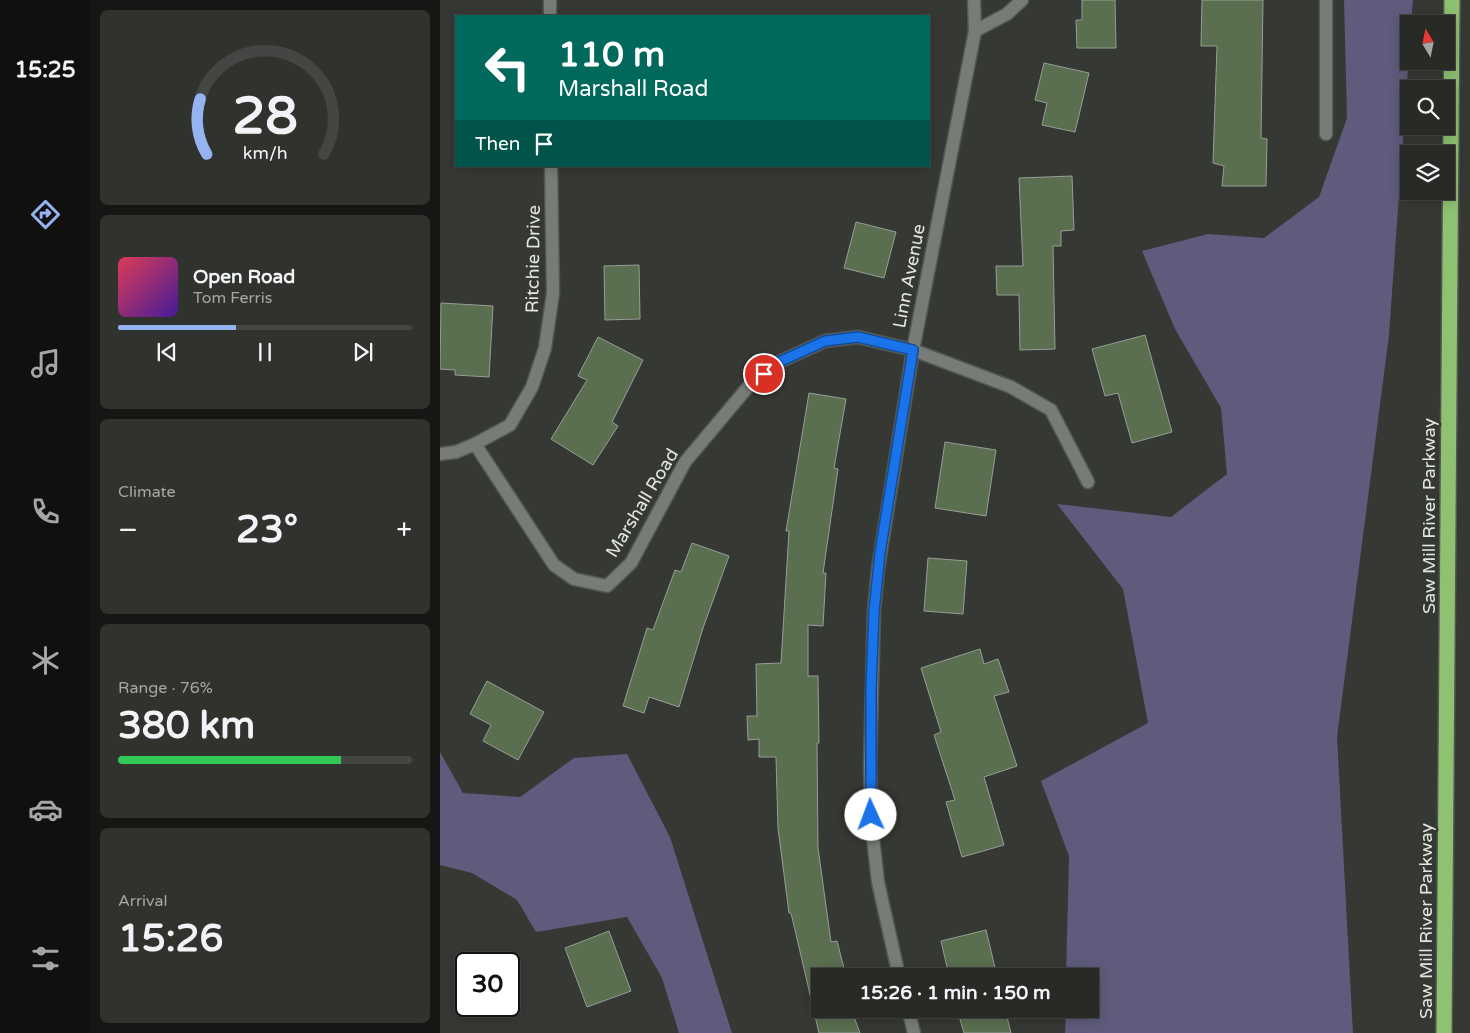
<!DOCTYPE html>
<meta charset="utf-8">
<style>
:root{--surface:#282a26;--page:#30322e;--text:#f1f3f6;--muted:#a5a7a7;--line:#444643;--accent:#95b2f1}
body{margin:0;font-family:"Varela Round",sans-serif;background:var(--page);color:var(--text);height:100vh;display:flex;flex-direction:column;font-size:19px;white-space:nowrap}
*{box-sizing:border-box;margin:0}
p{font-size:16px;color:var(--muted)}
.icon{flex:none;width:28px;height:28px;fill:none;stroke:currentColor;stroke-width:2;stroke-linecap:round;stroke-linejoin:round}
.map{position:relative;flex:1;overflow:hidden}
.drawer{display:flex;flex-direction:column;gap:10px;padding:10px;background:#161715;width:350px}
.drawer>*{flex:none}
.hud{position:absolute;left:15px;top:15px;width:475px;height:152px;border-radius:0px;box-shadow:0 2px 12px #0003,0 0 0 1px var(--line);background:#00695c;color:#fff;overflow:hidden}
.needle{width:32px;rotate:350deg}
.controls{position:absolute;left:960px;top:15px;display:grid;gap:10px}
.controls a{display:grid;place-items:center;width:55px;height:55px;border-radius:0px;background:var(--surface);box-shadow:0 2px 12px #0003,0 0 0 1px var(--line);font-size:25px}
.speed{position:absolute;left:15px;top:952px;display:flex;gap:10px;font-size:25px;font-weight:700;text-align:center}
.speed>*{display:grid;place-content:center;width:65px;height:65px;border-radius:50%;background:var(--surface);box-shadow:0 2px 12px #0003,0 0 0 1px var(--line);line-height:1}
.speed .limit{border:2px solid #111;border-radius:8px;background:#fff;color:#111}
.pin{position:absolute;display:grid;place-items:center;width:42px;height:42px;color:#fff;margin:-21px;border:2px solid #fff;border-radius:50%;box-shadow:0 1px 5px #0007}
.me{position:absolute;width:55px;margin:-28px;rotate:358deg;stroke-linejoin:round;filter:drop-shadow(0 0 4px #0008)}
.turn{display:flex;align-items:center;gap:18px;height:105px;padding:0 20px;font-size:22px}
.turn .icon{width:65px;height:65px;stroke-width:2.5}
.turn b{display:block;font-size:35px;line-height:42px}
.then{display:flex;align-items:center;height:48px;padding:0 20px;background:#0003;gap:10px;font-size:19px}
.big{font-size:38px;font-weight:800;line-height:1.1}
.drawer .widget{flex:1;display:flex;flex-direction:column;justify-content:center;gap:8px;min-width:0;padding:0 18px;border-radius:8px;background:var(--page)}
.drawer .dial{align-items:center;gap:0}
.dial svg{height:130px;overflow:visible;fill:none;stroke:var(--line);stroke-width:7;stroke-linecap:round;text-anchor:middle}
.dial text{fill:var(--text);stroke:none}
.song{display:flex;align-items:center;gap:15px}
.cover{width:60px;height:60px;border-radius:8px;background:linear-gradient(135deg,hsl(350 70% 55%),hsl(260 70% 35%))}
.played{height:5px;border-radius:2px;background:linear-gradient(90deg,var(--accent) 40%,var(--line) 40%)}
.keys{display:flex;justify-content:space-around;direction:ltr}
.heat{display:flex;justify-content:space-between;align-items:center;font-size:28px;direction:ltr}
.charge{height:8px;border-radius:4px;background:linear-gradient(90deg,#34c759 76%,var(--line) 0)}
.trip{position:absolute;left:371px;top:968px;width:288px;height:50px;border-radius:0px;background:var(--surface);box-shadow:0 2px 12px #0003,0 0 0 1px var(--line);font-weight:800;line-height:50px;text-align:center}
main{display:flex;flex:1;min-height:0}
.dock{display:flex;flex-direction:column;width:90px;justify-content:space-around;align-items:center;background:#10110f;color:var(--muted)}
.dock .icon{width:35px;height:35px}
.dock .on{color:var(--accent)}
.dock b{font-size:22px;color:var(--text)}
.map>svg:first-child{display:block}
.forest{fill:#5e5b7c}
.building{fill:#5a6e50;stroke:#999d97}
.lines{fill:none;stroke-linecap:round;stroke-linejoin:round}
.minor-casing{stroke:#535752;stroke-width:15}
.motorway-casing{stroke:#535752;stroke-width:18}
.minor{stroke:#787c76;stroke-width:12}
.motorway{stroke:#8ec272;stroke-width:15}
.route-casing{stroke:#114b97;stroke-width:12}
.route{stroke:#1a73e8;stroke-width:9}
.labels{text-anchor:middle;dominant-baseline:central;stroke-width:5;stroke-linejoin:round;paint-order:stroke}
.street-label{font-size:18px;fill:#e2e4e1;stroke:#353833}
</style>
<main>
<nav class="dock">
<b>15:25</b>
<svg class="icon on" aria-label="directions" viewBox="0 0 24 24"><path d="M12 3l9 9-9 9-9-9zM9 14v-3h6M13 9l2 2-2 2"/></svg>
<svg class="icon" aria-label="music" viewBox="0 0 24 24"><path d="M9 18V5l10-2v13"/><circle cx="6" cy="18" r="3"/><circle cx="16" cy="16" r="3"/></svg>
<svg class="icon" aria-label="phone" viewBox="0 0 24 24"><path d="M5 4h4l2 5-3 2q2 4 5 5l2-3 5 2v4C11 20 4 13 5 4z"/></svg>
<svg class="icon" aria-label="climate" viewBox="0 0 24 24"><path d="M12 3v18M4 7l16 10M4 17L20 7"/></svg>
<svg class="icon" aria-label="car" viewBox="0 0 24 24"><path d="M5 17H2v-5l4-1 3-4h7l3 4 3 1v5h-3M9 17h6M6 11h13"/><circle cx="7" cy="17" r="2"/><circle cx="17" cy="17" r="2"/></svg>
<svg class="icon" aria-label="filters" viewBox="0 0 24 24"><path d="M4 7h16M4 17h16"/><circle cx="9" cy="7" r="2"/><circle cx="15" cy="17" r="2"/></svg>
</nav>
<section class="drawer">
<div class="widget dial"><svg viewBox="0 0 100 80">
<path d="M14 69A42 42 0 1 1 86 69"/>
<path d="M14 69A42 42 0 0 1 10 35" stroke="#95b2f1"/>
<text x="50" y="56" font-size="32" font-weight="700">28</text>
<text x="50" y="72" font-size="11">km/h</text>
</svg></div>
<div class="widget">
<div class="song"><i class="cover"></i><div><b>Open Road</b><p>Tom Ferris</p></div></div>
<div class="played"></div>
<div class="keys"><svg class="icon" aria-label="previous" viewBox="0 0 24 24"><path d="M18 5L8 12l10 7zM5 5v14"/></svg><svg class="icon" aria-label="pause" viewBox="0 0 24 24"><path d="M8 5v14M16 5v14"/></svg><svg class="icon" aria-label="next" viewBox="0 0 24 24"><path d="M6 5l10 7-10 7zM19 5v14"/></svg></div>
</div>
<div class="widget"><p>Climate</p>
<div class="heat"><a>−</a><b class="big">23°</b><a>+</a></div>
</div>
<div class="widget"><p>Range · 76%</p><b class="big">380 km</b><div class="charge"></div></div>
<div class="widget"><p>Arrival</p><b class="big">15:26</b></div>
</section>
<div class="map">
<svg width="1030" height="1033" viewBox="0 0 1030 1033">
<rect width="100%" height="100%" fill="#353833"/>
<g class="forest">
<polygon points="904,0 973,0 971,24 969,24 969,55 949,335 897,737 913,1033 625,1033 626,1009 650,1009 650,976 626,976 629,856 601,781 708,723 683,589 617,504 731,517 787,474 781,408 735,329 702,251 768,234 824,238 879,197 907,118"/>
<polygon points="0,752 23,793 80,797 134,758 187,754 230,837 292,1033 239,1033 222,978 187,917 96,932 77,900 32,873 0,865"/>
</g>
<g class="building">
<polygon points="642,0 675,0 676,48 637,48 636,20 642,20"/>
<polygon points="762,0 823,0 821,138 827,139 826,186 782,186 784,166 773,163 777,46 761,46"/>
<polygon points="604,63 649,73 635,132 602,125 607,103 595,100"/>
<polygon points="632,176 634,230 621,231 621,246 613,246 615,349 580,350 579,295 557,295 556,266 583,266 579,178"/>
<polygon points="416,222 456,232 444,278 404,268"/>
<polygon points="199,265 200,319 165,320 164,266"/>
<polygon points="1,303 53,306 49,377 15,375 15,370 0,369"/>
<polygon points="705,335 732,432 692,443 678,393 665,396 652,349"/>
<polygon points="158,337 203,360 172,422 178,426 153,465 111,439 147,380 138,376"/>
<polygon points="369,393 406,399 394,468 398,469 383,573 386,573 383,626 368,625 368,676 378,676 379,743 377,743 378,848 391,942 397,941 406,976 380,976 380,1009 411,1009 420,1033 379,1033 351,913 349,913 338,828 336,757 319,757 319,739 308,740 307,716 317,716 316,664 341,663 349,531 346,531"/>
<polygon points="505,442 556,450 546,516 495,508"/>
<polygon points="252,543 289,556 263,628 239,707 209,697 204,713 183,706 207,628 213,630 235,570 241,572"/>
<polygon points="488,558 527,561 523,614 484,611"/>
<polygon points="540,649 544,664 558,659 569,692 554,696 577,766 544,777 564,845 522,857 506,802 515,800 494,735 501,732 481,668"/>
<polygon points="47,681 104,712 78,760 43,741 51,725 30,714"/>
<polygon points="546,930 557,976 509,976 501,941"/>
<polygon points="169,931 191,991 147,1007 125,948"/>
<polygon points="517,1009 565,1009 571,1033 524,1033"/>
</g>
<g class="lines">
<g class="minor-casing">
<g id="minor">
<polyline points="110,0 110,16"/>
<polyline points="886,0 886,134"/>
<polyline points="535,31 567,14 582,0"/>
<polyline points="35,444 114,565 134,579 167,586 191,563 245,462 308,387 339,362 385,341 418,337 473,350 571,387 611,410 648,482"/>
<polyline points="0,454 16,452 35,444 70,425 92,387 105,348 113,293 111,166"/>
<polyline points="459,976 438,882 432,829 430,766 434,611 438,569 473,350 535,31 534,0"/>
<polyline points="468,1009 474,1033"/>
</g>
</g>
<g class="motorway-casing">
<polyline id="motorway" points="1004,1033 1012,0"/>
</g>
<use href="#minor" class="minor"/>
<use href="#motorway" class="motorway"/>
</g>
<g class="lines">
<g class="route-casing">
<polyline id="route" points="324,374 339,362 385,341 418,337 473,350 440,553 434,611 431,689 431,815"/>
</g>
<use href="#route" class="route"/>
</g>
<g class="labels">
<g class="street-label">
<text transform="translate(93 259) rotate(-89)">Ritchie Drive</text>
<text transform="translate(469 276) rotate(-79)">Linn Avenue</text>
<text transform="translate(202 503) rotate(-59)">Marshall Road</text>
<text transform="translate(989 516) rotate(-90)">Saw Mill River Parkway</text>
<text transform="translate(986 921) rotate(-90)">Saw Mill River Parkway</text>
</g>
</g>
</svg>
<div class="controls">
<a><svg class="needle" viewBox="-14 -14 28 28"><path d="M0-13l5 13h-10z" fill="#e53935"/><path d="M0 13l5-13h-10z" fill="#a5a7a7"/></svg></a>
<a><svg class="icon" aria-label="search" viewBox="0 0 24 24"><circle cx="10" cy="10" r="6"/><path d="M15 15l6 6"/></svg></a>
<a><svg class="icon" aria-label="layers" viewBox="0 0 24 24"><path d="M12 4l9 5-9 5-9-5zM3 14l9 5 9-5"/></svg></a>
</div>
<div class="speed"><div class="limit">30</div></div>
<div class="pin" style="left:324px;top:374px;background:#d93025"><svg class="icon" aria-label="arrive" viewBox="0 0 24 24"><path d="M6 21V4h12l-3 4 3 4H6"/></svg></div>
<svg class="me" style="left:431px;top:815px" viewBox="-20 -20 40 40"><circle r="19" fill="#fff"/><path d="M0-13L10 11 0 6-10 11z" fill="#1a73e8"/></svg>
<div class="trip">15:26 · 1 min · 150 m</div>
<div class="hud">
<div class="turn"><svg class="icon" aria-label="left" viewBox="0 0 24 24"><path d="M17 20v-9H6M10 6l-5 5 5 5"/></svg><div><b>110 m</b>Marshall Road</div></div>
<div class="then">Then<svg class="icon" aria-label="arrive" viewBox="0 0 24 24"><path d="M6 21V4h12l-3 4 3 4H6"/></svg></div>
</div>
</div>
</main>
